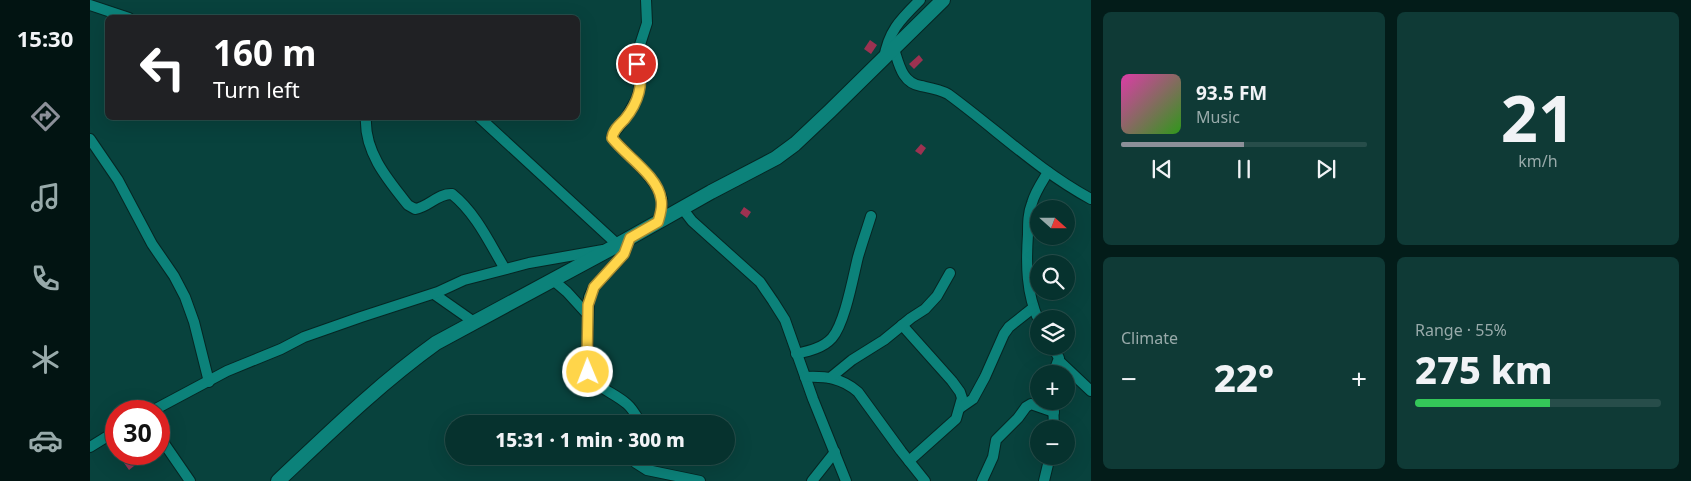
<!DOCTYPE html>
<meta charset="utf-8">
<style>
:root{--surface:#06322e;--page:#0f3a36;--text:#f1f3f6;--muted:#98aaaa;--line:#274d4a;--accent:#8c9099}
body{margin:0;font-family:"Noto Sans",sans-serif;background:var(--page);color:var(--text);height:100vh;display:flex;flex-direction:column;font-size:19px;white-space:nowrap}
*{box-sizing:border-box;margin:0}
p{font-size:16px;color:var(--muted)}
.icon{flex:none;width:28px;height:28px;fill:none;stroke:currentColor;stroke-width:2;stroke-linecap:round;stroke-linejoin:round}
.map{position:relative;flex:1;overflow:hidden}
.side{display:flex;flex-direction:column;gap:12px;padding:12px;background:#031c19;width:600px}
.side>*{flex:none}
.hud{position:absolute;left:15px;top:15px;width:475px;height:105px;border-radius:8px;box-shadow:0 5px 20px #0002,0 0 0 1px var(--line);background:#202124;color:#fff;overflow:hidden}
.needle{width:32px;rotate:111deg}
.controls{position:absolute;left:940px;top:200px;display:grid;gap:10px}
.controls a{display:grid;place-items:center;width:45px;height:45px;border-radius:50%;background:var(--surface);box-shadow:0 5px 20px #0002,0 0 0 1px var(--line);font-size:25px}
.speed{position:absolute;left:15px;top:400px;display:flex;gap:10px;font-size:25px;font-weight:700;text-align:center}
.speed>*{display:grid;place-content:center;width:65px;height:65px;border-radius:50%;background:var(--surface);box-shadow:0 5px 20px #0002,0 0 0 1px var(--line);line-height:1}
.speed .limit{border:8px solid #d22;background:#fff;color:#111}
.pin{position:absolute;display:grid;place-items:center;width:42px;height:42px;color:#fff;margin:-21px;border:2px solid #fff;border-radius:50%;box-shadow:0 1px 5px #0007}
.me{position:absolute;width:55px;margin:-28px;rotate:359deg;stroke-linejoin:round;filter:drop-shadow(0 0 4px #0008)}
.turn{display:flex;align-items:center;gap:18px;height:105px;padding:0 25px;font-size:22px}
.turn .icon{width:65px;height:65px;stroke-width:2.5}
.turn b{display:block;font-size:35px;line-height:42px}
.big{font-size:38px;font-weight:800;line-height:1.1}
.side .card{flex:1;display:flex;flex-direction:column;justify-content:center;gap:8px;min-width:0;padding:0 18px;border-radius:8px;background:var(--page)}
.side .dial{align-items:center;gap:0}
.dial b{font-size:65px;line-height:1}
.song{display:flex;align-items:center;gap:15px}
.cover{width:60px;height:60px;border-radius:8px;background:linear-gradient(135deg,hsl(320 70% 55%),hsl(110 70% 35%))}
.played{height:5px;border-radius:2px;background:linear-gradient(90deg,var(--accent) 50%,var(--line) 50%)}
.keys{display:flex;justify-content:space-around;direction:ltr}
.heat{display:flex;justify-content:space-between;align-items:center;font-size:28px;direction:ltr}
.charge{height:8px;border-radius:4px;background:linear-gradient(90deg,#34c759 55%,var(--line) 0)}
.side .tiles{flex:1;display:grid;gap:12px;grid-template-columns:repeat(2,1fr)}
.trip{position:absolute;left:355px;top:415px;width:290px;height:50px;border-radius:25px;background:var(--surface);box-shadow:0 5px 20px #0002,0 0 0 1px var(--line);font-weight:800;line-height:50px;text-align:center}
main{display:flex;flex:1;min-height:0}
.tabs{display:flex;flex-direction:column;width:90px;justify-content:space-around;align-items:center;background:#021412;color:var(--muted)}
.tabs .icon{width:35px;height:35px}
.tabs .on{color:var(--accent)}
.tabs b{font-size:22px;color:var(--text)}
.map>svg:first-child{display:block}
.building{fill:#9c3251}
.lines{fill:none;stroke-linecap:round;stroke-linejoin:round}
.street-casing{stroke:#052623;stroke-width:12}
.secondary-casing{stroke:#052623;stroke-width:16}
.street{stroke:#0c827a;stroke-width:10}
.secondary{stroke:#0c827a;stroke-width:14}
.route-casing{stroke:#a68a30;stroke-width:12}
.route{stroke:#ffd54a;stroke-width:9}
</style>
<main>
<nav class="tabs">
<b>15:30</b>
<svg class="icon on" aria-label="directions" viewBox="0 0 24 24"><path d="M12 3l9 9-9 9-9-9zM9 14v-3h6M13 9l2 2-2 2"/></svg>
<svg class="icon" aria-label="music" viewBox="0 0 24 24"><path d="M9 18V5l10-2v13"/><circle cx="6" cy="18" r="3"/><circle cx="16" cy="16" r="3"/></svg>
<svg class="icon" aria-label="phone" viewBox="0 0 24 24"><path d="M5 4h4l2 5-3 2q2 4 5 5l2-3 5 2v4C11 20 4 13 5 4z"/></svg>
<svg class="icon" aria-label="climate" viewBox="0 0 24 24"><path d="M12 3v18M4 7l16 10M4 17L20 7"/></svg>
<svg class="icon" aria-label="car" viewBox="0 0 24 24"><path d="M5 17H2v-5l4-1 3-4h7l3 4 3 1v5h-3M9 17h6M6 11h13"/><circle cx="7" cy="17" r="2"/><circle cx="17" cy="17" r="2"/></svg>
</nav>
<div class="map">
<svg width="1001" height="481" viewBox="0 0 1001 481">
<rect width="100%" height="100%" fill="#08423d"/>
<g class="building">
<polygon points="780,40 787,45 781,54 774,49"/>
<polygon points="829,55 833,60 824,69 819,64"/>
<polygon points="831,144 836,148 831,155 825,151"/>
<polygon points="654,207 661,212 657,218 650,213"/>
<polygon points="43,455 49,462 39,470 34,463"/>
</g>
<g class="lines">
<g class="street-casing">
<g id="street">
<path d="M556 0 557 23 546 57 551 80 547 98 537 116 522 136 524 140C537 154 568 181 572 199 573 206 570 215 568 222"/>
<polyline points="0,5 39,18"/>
<path d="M804 49C809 64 812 83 831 86 841 88 849 89 858 94 906 129 949 171 1001 199"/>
<path d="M794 59C798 31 811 19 830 0"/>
<path d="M276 118C274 152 298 180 318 205L325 209C339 207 348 193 362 194 386 213 400 244 415 269"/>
<polyline points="390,118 528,245"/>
<polyline points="0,139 28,180 62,244 84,276 95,297 104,322 119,382"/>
<polyline points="592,208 602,221 670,282 683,301 695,320 723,399 756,481"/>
<path d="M540 238 534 254 504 287 499 297 497 361C501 389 518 388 537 404 543 409 547 417 551 424"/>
<polyline points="463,280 477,292 498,315"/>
<polyline points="344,294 384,322"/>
<path d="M949 321C936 293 936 264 938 234 938 223 938 213 942 203 945 192 952 182 958 172"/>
<polyline points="812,325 862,381 870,392 872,398 866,419 819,461"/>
<polyline points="962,346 969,358 963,374"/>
<path d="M706 354C719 351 733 348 742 338 755 323 763 277 768 257 772 243 777 229 781 216"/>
<polyline points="969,361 1001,391"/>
<path d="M715 377C736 376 752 378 768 392L811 451 835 481"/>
<polyline points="740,378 762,360 794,340 821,318 835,309 847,296 860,273"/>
<polyline points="963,401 964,429"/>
<polyline points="870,408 883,399 895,377 914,334 919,327 943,308"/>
<polyline points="62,411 137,371 191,349 214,337 271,317 348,292 374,280 439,263 513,250"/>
<polyline points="69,436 100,481"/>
<polyline points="0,447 26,431"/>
<polyline points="547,456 546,463 557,470 610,481"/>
<polyline points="722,481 745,452"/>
<polyline points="892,481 903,457 906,440 928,418 936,407 941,404 964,412"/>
<polyline points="954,481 960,456"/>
</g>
</g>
<g class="secondary-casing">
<path id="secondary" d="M188 481C239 433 289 384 346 343L522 248 621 192 686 158 705 144 740 111 853 0"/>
</g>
<use href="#street" class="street"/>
<use href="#secondary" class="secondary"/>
</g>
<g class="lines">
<g class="route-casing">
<path id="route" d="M498 372 497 361 498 305 504 287 534 254 540 238 568 222C570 215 573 207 571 199 568 176 536 156 522 138 523 130 530 124 535 119 548 103 555 83 547 64"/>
</g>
<use href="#route" class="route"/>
</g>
</svg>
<div class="controls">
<a><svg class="needle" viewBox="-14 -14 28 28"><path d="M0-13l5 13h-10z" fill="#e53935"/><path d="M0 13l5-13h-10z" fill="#98aaaa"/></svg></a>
<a><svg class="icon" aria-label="search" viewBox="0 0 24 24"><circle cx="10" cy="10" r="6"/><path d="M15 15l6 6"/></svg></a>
<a><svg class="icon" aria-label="layers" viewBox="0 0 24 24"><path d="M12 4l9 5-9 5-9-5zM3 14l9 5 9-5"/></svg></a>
<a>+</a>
<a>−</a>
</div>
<div class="speed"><div class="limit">30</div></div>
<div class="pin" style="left:547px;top:64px;background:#d93025"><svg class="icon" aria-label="arrive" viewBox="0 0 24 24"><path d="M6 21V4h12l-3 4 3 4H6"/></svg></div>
<svg class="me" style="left:498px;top:372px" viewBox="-20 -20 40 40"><circle r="17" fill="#ffd54a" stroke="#fff" stroke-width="3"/><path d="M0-11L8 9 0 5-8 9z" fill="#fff"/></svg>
<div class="trip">15:31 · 1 min · 300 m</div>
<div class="hud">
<div class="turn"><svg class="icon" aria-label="left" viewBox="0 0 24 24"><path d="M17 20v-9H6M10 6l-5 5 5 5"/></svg><div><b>160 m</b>Turn left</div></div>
</div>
</div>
<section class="side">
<div class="tiles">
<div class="card">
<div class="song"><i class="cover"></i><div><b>93.5 FM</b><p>Music</p></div></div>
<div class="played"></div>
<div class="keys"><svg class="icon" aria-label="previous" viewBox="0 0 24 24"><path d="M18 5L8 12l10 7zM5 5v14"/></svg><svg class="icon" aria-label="pause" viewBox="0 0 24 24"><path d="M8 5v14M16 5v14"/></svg><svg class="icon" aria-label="next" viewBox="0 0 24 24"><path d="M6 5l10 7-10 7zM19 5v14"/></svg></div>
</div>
<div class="card dial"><b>21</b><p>km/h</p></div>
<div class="card"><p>Climate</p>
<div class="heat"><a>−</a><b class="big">22°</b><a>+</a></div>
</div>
<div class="card"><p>Range · 55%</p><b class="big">275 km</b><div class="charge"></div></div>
</div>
</section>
</main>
